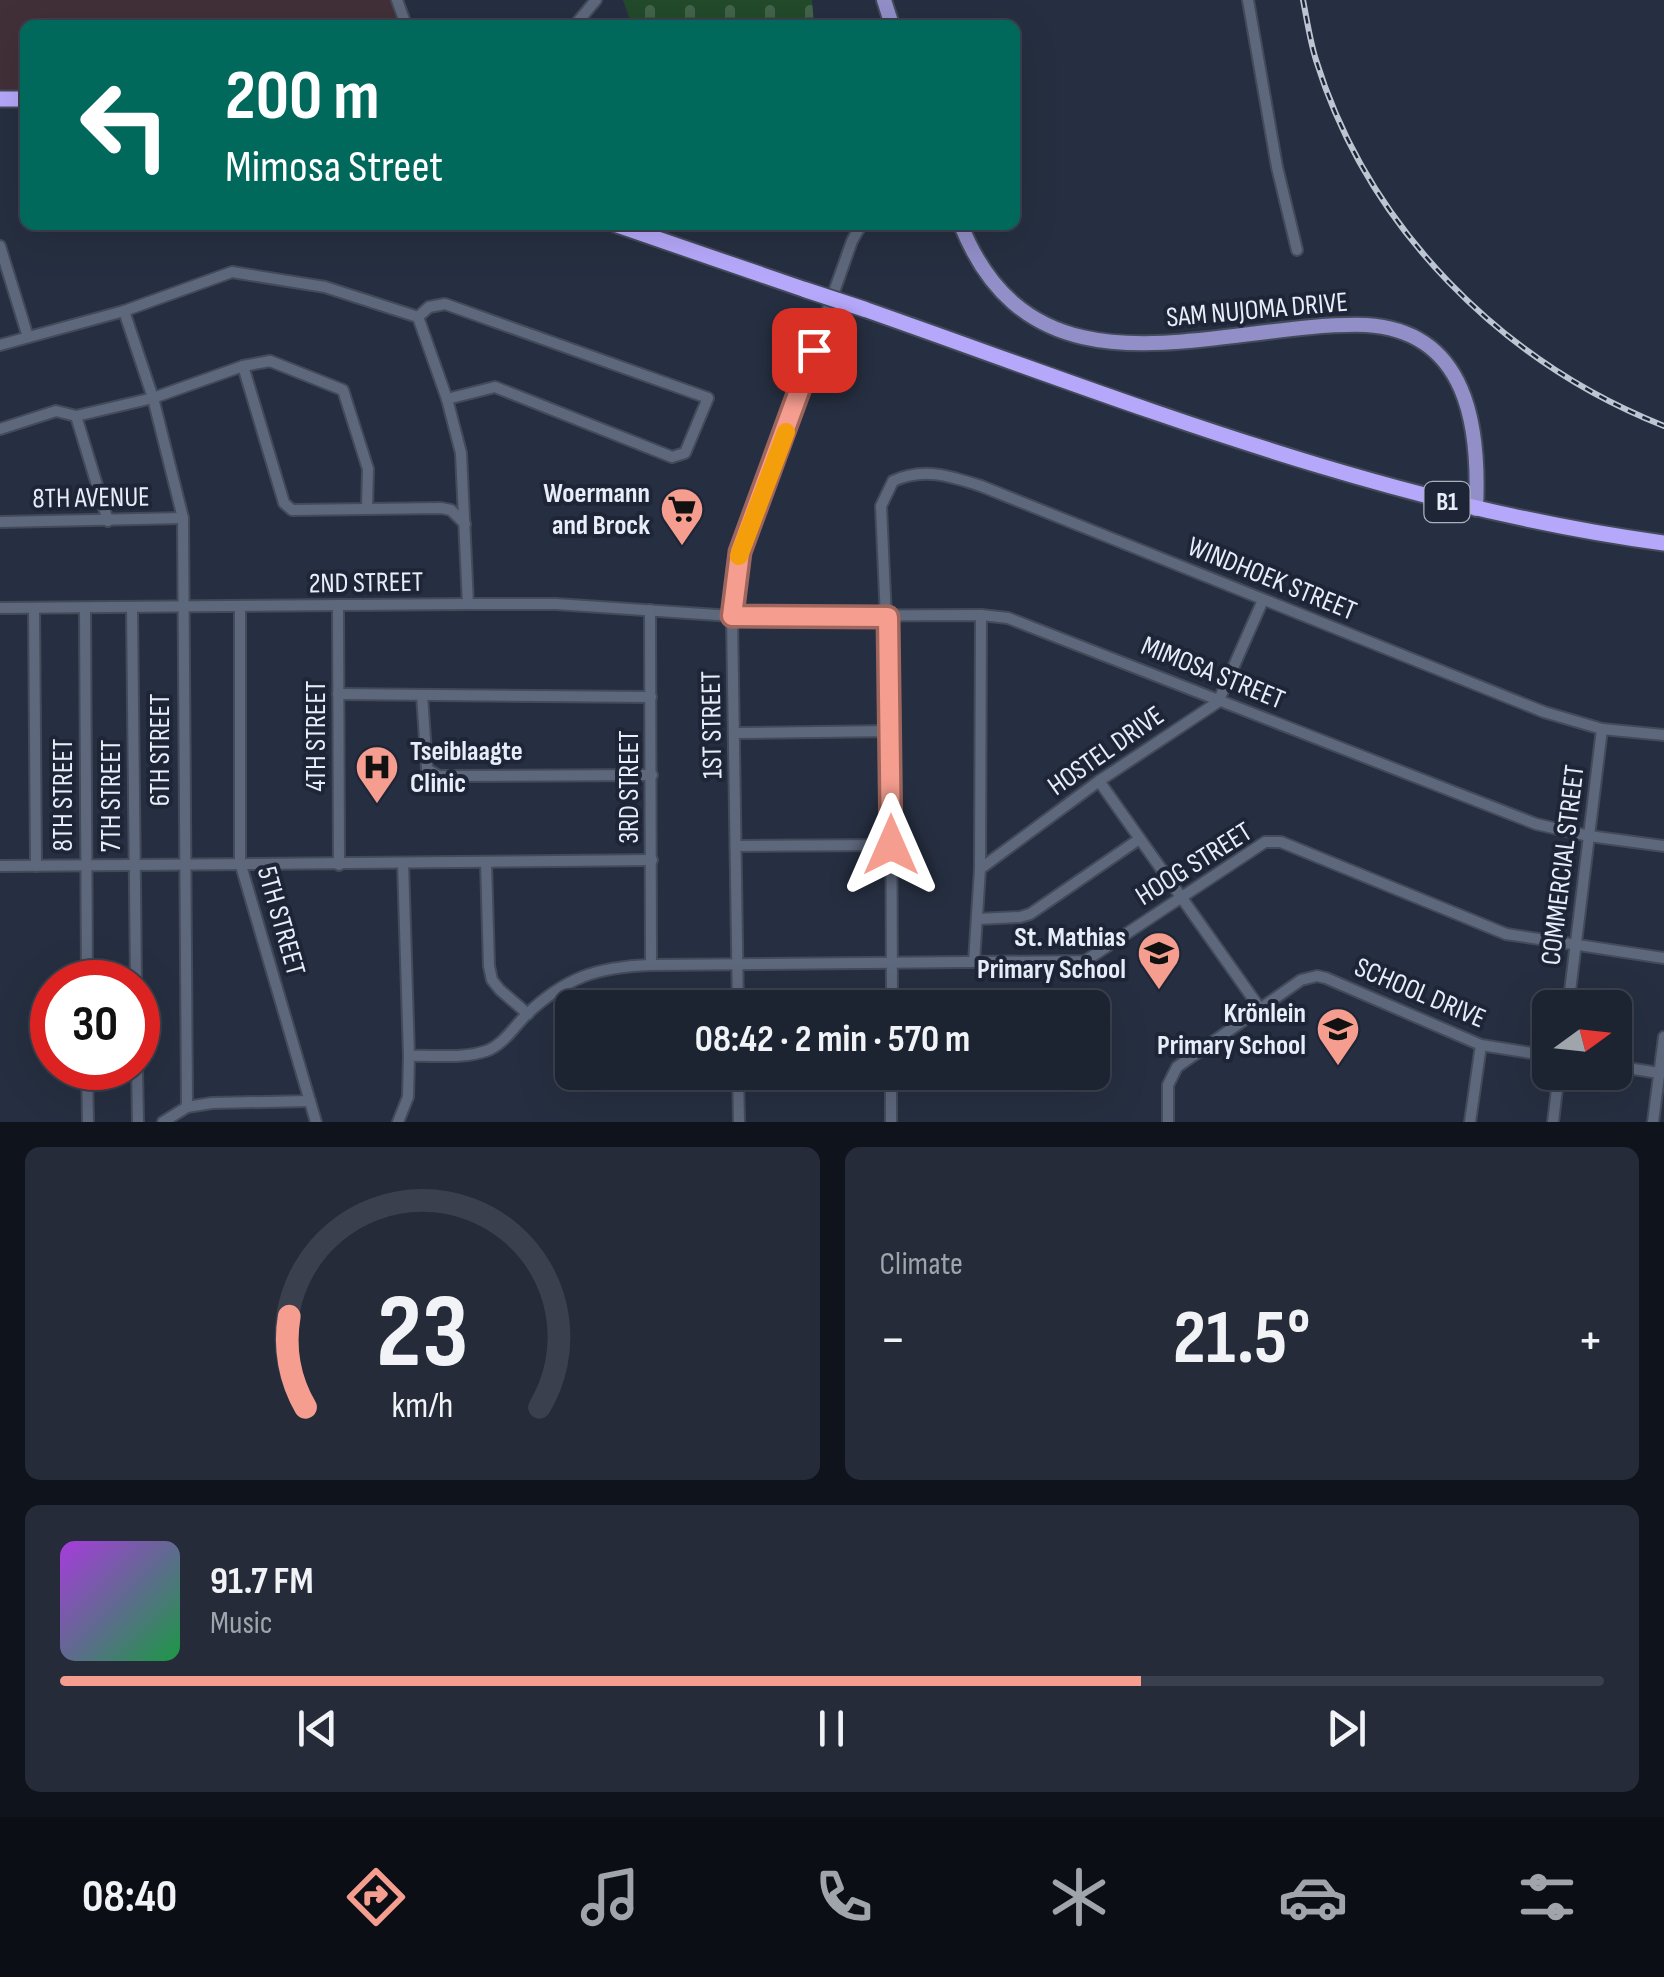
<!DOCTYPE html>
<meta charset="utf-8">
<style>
:root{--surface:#1c2331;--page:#252b39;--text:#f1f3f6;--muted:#a0a4ab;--line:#3a404d;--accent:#f59d8f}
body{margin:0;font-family:"Sofia Sans Condensed",sans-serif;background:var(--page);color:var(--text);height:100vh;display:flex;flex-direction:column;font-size:38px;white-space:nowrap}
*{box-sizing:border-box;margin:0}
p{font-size:32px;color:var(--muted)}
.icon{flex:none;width:55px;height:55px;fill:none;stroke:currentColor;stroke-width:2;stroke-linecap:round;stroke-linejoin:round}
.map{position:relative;height:1122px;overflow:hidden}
.details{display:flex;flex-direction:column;gap:25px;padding:25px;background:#0f131b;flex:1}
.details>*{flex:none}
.guide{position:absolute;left:20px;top:20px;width:1000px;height:210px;border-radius:15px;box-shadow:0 10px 40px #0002,0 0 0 2px var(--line);background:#00695c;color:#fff;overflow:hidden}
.needle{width:65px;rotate:75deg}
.fabs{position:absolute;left:1532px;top:990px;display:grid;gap:20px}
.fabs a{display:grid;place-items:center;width:100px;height:100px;border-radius:15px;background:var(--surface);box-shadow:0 10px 40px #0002,0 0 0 2px var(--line);font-size:50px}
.speed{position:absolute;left:30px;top:960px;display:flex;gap:20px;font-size:50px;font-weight:700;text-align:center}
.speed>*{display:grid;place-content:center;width:130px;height:130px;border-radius:50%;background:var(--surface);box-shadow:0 10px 40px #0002,0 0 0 2px var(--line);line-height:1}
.speed .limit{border:15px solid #d22;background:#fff;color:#111}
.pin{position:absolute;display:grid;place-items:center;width:85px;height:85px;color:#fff;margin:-42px;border-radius:20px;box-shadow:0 5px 15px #0006}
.me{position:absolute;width:110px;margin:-55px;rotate:0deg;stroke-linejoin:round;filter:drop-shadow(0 0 8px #0008)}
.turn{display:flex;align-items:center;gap:35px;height:210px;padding:0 40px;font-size:45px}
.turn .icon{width:130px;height:130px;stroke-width:2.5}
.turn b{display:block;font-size:70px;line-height:85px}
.big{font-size:75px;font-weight:700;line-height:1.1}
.details .tile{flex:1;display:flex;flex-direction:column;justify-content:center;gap:15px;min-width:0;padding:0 35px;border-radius:15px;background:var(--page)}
.details .dial{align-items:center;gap:0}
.dial svg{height:260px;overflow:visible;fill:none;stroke:var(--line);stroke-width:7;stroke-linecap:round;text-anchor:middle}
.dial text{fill:var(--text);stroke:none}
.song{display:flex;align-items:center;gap:30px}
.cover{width:120px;height:120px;border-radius:15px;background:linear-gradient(135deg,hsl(280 70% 55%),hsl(140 70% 35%))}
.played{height:10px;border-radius:5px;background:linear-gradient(90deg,var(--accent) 70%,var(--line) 70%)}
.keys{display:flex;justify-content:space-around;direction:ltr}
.heat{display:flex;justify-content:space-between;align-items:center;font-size:55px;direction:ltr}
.details .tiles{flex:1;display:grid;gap:25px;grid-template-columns:1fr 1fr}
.tile:last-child{grid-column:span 2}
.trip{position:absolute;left:555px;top:990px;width:555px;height:100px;border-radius:15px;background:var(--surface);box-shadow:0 10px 40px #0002,0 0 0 2px var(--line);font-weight:700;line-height:100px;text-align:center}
.tabs{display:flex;height:160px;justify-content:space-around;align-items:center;background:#0b0e14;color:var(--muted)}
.tabs .icon{width:70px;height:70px}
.tabs .selected{color:var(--accent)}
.tabs b{font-size:45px;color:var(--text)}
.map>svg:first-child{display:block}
.commercial{fill:#423039}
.cemetery{fill:url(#cemetery-stones)}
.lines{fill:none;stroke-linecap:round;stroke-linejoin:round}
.minor-casing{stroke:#434a59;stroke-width:14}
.major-casing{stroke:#434a59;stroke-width:18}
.highway-casing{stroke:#434a59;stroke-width:19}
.minor{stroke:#5e687d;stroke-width:10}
.major{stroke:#928ec8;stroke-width:14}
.highway{stroke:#b5a8fa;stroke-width:15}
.rail-casing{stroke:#bec5d2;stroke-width:6}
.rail{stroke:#1d2536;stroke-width:2.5;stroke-dasharray:8;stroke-linecap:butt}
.highway-bridge-casing{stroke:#434a59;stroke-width:19;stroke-linecap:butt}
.highway-bridge{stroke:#b5a8fa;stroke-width:15}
.route-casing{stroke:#9f665d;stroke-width:25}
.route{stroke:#f59d8f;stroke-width:18}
.slow{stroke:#f59e0b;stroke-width:18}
.labels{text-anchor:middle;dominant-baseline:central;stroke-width:8;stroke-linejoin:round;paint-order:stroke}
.shield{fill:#1d2536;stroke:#aab1be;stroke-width:2.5}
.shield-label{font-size:25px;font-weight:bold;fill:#e7edf9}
.street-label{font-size:28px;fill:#e7edf9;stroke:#1d2536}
.poi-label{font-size:28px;font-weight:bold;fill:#e7edf9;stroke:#1d2536;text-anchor:end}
</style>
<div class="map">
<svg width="1664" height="1122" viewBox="0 0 1664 1122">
<defs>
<pattern id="cemetery-stones" width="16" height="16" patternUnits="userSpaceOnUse" patternTransform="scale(2.5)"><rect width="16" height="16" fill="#224a2b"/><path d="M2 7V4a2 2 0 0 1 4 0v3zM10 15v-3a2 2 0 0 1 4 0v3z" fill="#42644a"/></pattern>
</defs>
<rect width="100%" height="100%" fill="#262f41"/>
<polygon class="commercial" points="0,0 397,0 406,25 25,25 25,99 0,99"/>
<polygon class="cemetery" points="623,0 812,0 814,25 632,25"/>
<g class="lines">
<g class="minor-casing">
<g id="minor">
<polyline points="397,0 406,25"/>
<polyline points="1248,0 1277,167 1297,250"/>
<polyline points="575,25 596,0"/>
<polyline points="0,246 28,337"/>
<polyline points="124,311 153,398 183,518 187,1107"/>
<polyline points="418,317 429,307 445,304 708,398 685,453 672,457 495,387 447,399"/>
<polyline points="418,317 447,399 461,453 468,604"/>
<polyline points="0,345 124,311 232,272 325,287 418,317"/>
<polyline points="243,366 284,503 292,510 441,508 451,510 465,524"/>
<polyline points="76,416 108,521"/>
<polyline points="0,429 56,411 76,416 153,398 243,366 270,361 343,390 368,469 367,509"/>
<polyline points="0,522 183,518"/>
<polyline points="338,606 339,865"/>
<polyline points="240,607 240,862 316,1122"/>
<polyline points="0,608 468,604 556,604 732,616 981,615 1008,618 1536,824 1589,836 1664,846"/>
<polyline points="34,608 36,866"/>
<polyline points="85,608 87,982"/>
<polyline points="132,608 136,982"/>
<polyline points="650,610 651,965"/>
<polyline points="338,694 651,697"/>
<polyline points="422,695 427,769 439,776 652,775"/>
<polyline points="736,733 891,731"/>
<polyline points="1099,781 1259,1007"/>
<polyline points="737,846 891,845"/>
<polyline points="486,862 489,966 492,980 500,990 528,1014"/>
<polyline points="403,863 409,1056"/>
<path d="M0 866C217 864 435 863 652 860"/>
<polyline points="980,869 1099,781 1218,702 1263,600"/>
<polyline points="978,919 1020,917 1030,914 1138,840"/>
<polyline points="974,962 980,869 981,615"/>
<polyline points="738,1008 732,616 736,569 852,241 861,225"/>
<path d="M892 1008 891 731 881 506 893 481C924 467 950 476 981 486L1544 712 1602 729 1664 735"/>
<polyline points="1568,1008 1602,729"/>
<polyline points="1615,1066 1659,1073"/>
<polyline points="87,1068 88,1122"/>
<polyline points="137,1068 138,1122"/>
<polyline points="738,1072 739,1122"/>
<polyline points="163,1122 187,1107 212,1103 310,1101"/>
<path d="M398 1122 408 1097 409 1056C434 1055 463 1059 486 1051 503 1045 514 1027 526 1015 566 977 597 967 651 965L1085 961 1265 842H1281L1506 934 1664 958"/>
<polyline points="891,1122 891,1072"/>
<polyline points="1168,1122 1168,1085 1177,1067 1301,980 1317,976 1326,978 1481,1045 1550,1056"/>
<polyline points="1470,1122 1481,1045"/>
<polyline points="1553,1122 1559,1072"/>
<polyline points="1653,1122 1664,1037"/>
</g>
</g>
<g class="major-casing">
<g id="major">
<polyline points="884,0 892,25"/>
<path d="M961 225C1035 411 1221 321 1366 325 1468 331 1480 427 1476 509"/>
</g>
</g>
<g class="highway-casing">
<g id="highway">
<polyline points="0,99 25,99"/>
<polyline points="617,225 806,290"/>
<path d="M864 309C1126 401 1387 506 1664 543"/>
</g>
</g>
<use href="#minor" class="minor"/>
<use href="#major" class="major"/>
<use href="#highway" class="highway"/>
<g class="rail-casing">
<path id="rail" d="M1303 0C1307 20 1310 41 1316 60 1368 228 1502 362 1664 426"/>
</g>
<use href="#rail" class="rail"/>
<g class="highway-bridge-casing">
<polyline id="highway-bridge" points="806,290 864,309"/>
</g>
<use href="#highway-bridge" class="highway-bridge"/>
</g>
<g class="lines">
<g class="route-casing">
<polyline id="route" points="814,350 740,552 732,616 888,617 891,845"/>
</g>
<use href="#route" class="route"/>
<polyline class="slow" points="739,556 786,432"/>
</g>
<defs>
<g id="supermarket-pin" transform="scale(2.25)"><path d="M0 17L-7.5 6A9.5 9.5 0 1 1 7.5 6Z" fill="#f59d8f" stroke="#1d2536"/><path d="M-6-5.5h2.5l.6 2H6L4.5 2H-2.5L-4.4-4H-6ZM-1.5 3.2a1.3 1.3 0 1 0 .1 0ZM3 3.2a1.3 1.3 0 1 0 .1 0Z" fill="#111"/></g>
<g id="hospital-pin" transform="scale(2.25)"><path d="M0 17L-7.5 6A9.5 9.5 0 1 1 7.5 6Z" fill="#f59d8f" stroke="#1d2536"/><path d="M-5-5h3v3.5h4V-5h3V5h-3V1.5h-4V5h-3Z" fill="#111"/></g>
<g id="school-pin" transform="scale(2.25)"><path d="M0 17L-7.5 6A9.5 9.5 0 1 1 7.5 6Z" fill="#f59d8f" stroke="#1d2536"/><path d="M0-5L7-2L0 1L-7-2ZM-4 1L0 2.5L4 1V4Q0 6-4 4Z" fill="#111"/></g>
</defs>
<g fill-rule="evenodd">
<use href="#supermarket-pin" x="682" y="509"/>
<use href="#hospital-pin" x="377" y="767"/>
<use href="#school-pin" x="1159" y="953"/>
<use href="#school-pin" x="1338" y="1029"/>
</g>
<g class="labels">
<rect class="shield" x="1424.5" y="482" width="45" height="40" rx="8"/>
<g class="shield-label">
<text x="1447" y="502">B1</text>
</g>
<g class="street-label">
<text transform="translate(1257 310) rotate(-5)">SAM NUJOMA DRIVE</text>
<text transform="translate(91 498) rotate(-1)">8TH AVENUE</text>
<text transform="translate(1272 579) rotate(22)">WINDHOEK STREET</text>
<text transform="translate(366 583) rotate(-1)">2ND STREET</text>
<text transform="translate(1213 673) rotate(22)">MIMOSA STREET</text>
<text transform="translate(712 725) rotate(-91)">1ST STREET</text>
<text transform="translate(316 736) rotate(-90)">4TH STREET</text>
<text transform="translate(160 750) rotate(-90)">6TH STREET</text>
<text transform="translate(1106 751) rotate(-35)">HOSTEL DRIVE</text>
<text transform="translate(629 787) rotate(-90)">3RD STREET</text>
<text transform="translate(63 795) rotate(-90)">8TH STREET</text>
<text transform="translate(111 796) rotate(-90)">7TH STREET</text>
<text transform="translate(1194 864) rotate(-32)">HOOG STREET</text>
<text transform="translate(1563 865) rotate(-83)">COMMERCIAL STREET</text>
<text transform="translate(281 921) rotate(74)">5TH STREET</text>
<text transform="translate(1420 993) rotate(23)">SCHOOL DRIVE</text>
</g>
<g class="poi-label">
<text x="650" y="493">Woermann<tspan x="650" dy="32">and Brock</tspan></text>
<text x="410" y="751" text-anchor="start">Tseiblaagte<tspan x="410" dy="32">Clinic</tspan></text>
<text x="1126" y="937">St. Mathias<tspan x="1126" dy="32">Primary School</tspan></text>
<text x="1306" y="1013">Krönlein<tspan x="1306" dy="32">Primary School</tspan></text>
</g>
</g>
</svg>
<div class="fabs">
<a><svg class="needle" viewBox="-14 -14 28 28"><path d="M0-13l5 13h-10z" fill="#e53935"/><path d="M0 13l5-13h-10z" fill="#a0a4ab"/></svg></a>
</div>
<div class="speed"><div class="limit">30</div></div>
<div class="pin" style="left:814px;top:350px;background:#d93025"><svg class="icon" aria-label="arrive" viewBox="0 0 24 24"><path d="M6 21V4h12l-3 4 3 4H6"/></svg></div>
<svg class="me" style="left:891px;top:845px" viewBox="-20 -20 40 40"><path d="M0-17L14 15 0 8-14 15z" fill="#f59d8f" stroke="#fff" stroke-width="4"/></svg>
<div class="trip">08:42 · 2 min · 570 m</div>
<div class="guide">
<div class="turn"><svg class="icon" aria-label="left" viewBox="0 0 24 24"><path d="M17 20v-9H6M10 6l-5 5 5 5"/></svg><div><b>200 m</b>Mimosa Street</div></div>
</div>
</div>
<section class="details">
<div class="tiles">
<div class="tile dial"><svg viewBox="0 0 100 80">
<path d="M14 69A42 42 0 1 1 86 69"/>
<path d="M14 69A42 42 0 0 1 9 41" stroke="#f59d8f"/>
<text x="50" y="56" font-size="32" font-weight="700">23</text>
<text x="50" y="72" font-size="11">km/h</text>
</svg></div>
<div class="tile"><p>Climate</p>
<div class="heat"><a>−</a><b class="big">21.5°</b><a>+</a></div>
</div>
<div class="tile">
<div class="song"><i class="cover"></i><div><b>91.7 FM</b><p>Music</p></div></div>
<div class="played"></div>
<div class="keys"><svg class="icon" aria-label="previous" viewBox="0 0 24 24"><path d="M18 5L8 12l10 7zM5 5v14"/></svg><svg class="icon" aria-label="pause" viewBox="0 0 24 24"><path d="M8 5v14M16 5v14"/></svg><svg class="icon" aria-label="next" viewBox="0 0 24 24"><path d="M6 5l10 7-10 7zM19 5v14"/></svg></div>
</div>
</div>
</section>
<nav class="tabs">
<b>08:40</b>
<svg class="icon selected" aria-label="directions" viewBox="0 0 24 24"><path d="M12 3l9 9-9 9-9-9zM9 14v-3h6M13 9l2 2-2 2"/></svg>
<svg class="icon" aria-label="music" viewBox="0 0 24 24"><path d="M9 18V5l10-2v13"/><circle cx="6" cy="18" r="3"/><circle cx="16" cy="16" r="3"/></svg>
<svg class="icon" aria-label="phone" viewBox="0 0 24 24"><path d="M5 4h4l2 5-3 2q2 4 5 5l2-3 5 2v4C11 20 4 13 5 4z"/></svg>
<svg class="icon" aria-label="climate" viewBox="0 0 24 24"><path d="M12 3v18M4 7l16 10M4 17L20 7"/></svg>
<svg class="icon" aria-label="car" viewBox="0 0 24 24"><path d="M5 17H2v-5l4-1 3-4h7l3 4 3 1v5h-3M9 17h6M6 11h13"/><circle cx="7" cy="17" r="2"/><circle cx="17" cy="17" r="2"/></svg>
<svg class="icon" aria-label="filters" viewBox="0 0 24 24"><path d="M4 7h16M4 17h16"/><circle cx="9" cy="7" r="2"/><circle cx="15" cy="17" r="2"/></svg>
</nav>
